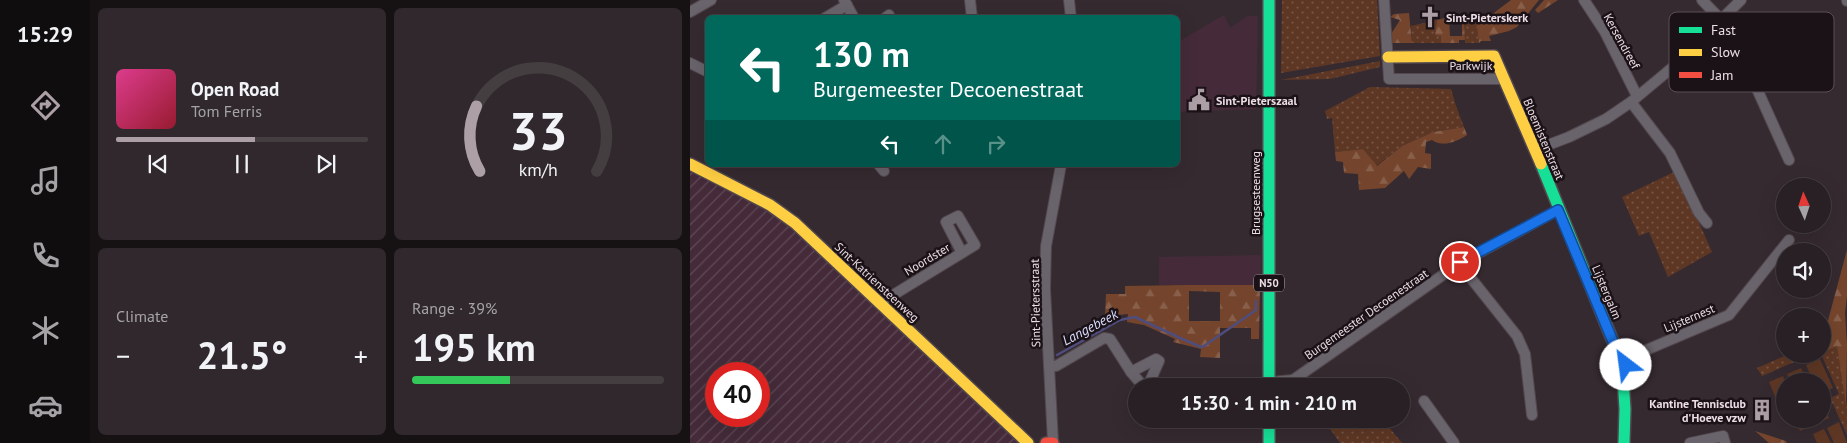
<!DOCTYPE html>
<meta charset="utf-8">
<style>
:root{--surface:#282024;--page:#30282c;--text:#f1f3f6;--muted:#a5a3a6;--line:#443e41;--accent:#ad9fa6}
body{margin:0;font-family:"PT Sans",sans-serif;background:var(--page);color:var(--text);height:100vh;display:flex;flex-direction:column;font-size:19px;white-space:nowrap}
*{box-sizing:border-box;margin:0}
p{font-size:16px;color:var(--muted)}
.icon{flex:none;width:28px;height:28px;fill:none;stroke:currentColor;stroke-width:2;stroke-linecap:round;stroke-linejoin:round}
.map{position:relative;flex:1;overflow:hidden}
.sheet{display:flex;flex-direction:column;gap:8px;padding:8px;background:#161214;width:600px}
.sheet>*{flex:none}
.banner{position:absolute;left:15px;top:15px;width:475px;height:152px;border-radius:8px;box-shadow:0 5px 20px #0002,0 0 0 1px var(--line);background:#00695c;color:#fff;overflow:hidden}
.needle{width:32px;rotate:357deg}
.fabs{position:absolute;left:1086px;top:178px;display:grid;gap:10px}
.fabs a{display:grid;place-items:center;width:55px;height:55px;border-radius:50%;background:var(--surface);box-shadow:0 5px 20px #0002,0 0 0 1px var(--line);font-size:25px}
.speed{position:absolute;left:15px;top:362px;display:flex;gap:10px;font-size:25px;font-weight:700;text-align:center}
.speed>*{display:grid;place-content:center;width:65px;height:65px;border-radius:50%;background:var(--surface);box-shadow:0 5px 20px #0002,0 0 0 1px var(--line);line-height:1}
.speed .limit{border:8px solid #d22;background:#fff;color:#111}
.pin{position:absolute;display:grid;place-items:center;width:42px;height:42px;color:#fff;margin:-21px;border:2px solid #fff;border-radius:50%;box-shadow:0 1px 5px #0007}
.me{position:absolute;width:55px;margin:-28px;rotate:330deg;stroke-linejoin:round;filter:drop-shadow(0 0 4px #0008)}
.turn{display:flex;align-items:center;gap:18px;height:105px;padding:0 25px;font-size:22px}
.turn .icon{width:65px;height:65px;stroke-width:2.5}
.turn b{display:block;font-size:35px;line-height:42px}
.lanes{display:flex;align-items:center;height:48px;padding:0 25px;background:#0003;justify-content:center;gap:25px;direction:ltr}
.lanes .off{opacity:.35}
.big{font-size:38px;font-weight:700;line-height:1.1}
.sheet .card{flex:1;display:flex;flex-direction:column;justify-content:center;gap:8px;min-width:0;padding:0 18px;border-radius:8px;background:var(--page)}
.sheet .dial{align-items:center;gap:0}
.dial svg{height:130px;overflow:visible;fill:none;stroke:var(--line);stroke-width:7;stroke-linecap:round;text-anchor:middle}
.dial text{fill:var(--text);stroke:none}
.song{display:flex;align-items:center;gap:15px}
.cover{width:60px;height:60px;border-radius:8px;background:linear-gradient(135deg,hsl(330 70% 55%),hsl(350 70% 35%))}
.played{height:5px;border-radius:2px;background:linear-gradient(90deg,var(--accent) 55%,var(--line) 55%)}
.keys{display:flex;justify-content:space-around;direction:ltr}
.heat{display:flex;justify-content:space-between;align-items:center;font-size:28px;direction:ltr}
.charge{height:8px;border-radius:4px;background:linear-gradient(90deg,#34c759 39%,var(--line) 0)}
.sheet .tiles{flex:1;display:grid;gap:8px;grid-template-columns:repeat(2,1fr)}
.trip{position:absolute;left:438px;top:378px;width:282px;height:50px;border-radius:25px;background:var(--surface);box-shadow:0 5px 20px #0002,0 0 0 1px var(--line);font-weight:700;line-height:50px;text-align:center}
main{display:flex;flex:1;min-height:0}
.menu{display:flex;flex-direction:column;width:90px;justify-content:space-around;align-items:center;background:#100d0e;color:var(--muted)}
.menu .icon{width:35px;height:35px}
.menu .current{color:var(--accent)}
.menu b{font-size:22px;color:var(--text)}
.map>svg:first-child{display:block}
.built{fill:#452b3a}
.industrial{fill:url(#industrial-furrows);fill-rule:evenodd}
.grass{fill:url(#grass-dots)}
.forest{fill:url(#forest-firs);fill-rule:evenodd}
.pitch{fill:#5e3724}
.lines{fill:none;stroke-linecap:round;stroke-linejoin:round}
.stream{stroke:#4e4d7e;stroke-width:2.5}
.street-casing{stroke:#52484d;stroke-width:12}
.fast-casing{stroke:#52484d;stroke-width:14}
.slow-casing{stroke:#52484d;stroke-width:14}
.jam-casing{stroke:#52484d;stroke-width:14}
.street{stroke:#69636b;stroke-width:10}
.fast{stroke:#16e098;stroke-width:11}
.slow{stroke:#ffcf43;stroke-width:11}
.jam{stroke:#f24e42;stroke-width:11}
.route-casing{stroke:#114b97;stroke-width:12}
.route{stroke:#1a73e8;stroke-width:9}
.labels{text-anchor:middle;dominant-baseline:central;stroke-width:5;stroke-linejoin:round;paint-order:stroke}
.shield{fill:#1b1217;stroke:#aea1a8;stroke-width:1}
.shield-label{font-size:11px;font-weight:bold;fill:#eddee6}
.poi-label{font-size:12px;font-weight:bold;fill:#eddee6;stroke:#1b1217;text-anchor:start}
.street-label{font-size:12px;fill:#eddee6;stroke:#1b1217}
.water-label{font-size:14px;font-style:italic;fill:#daddff;stroke:#1b1217}
.key{fill:#1b1217;stroke:#5a4f55;stroke-width:1}
.key-label{font-size:14px;fill:#eddee6}
</style>
<main>
<nav class="menu">
<b>15:29</b>
<svg class="icon current" aria-label="directions" viewBox="0 0 24 24"><path d="M12 3l9 9-9 9-9-9zM9 14v-3h6M13 9l2 2-2 2"/></svg>
<svg class="icon" aria-label="music" viewBox="0 0 24 24"><path d="M9 18V5l10-2v13"/><circle cx="6" cy="18" r="3"/><circle cx="16" cy="16" r="3"/></svg>
<svg class="icon" aria-label="phone" viewBox="0 0 24 24"><path d="M5 4h4l2 5-3 2q2 4 5 5l2-3 5 2v4C11 20 4 13 5 4z"/></svg>
<svg class="icon" aria-label="climate" viewBox="0 0 24 24"><path d="M12 3v18M4 7l16 10M4 17L20 7"/></svg>
<svg class="icon" aria-label="car" viewBox="0 0 24 24"><path d="M5 17H2v-5l4-1 3-4h7l3 4 3 1v5h-3M9 17h6M6 11h13"/><circle cx="7" cy="17" r="2"/><circle cx="17" cy="17" r="2"/></svg>
</nav>
<section class="sheet">
<div class="tiles">
<div class="card">
<div class="song"><i class="cover"></i><div><b>Open Road</b><p>Tom Ferris</p></div></div>
<div class="played"></div>
<div class="keys"><svg class="icon" aria-label="previous" viewBox="0 0 24 24"><path d="M18 5L8 12l10 7zM5 5v14"/></svg><svg class="icon" aria-label="pause" viewBox="0 0 24 24"><path d="M8 5v14M16 5v14"/></svg><svg class="icon" aria-label="next" viewBox="0 0 24 24"><path d="M6 5l10 7-10 7zM19 5v14"/></svg></div>
</div>
<div class="card dial"><svg viewBox="0 0 100 80">
<path d="M14 69A42 42 0 1 1 86 69"/>
<path d="M14 69A42 42 0 0 1 12 29" stroke="#ad9fa6"/>
<text x="50" y="56" font-size="32" font-weight="700">33</text>
<text x="50" y="72" font-size="11">km/h</text>
</svg></div>
<div class="card"><p>Climate</p>
<div class="heat"><a>−</a><b class="big">21.5°</b><a>+</a></div>
</div>
<div class="card"><p>Range · 39%</p><b class="big">195 km</b><div class="charge"></div></div>
</div>
</section>
<div class="map">
<svg width="1157" height="443" viewBox="0 0 1157 443">
<defs>
<pattern id="industrial-furrows" width="10" height="10" patternUnits="userSpaceOnUse" patternTransform="scale(1.25)"><rect width="10" height="10" fill="#452b3a"/><path d="M-1 1l2-2M0 10L10 0M9 11l2-2" fill="none" stroke="#604956"/></pattern>
<pattern id="grass-dots" width="8" height="8" patternUnits="userSpaceOnUse" patternTransform="scale(1.25)"><rect width="8" height="8" fill="#5e3724"/><path d="M2 2h.1M6 6h.1" fill="none" stroke="#755444" stroke-width="1.8" stroke-linecap="round"/></pattern>
<pattern id="forest-firs" width="22" height="20" patternUnits="userSpaceOnUse" patternTransform="scale(1.25)"><rect width="22" height="20" fill="#74452c"/><path d="M5 1l3.5 6h-7zM16 11l3.5 6h-7z" fill="#885f4b"/></pattern>
</defs>
<rect width="100%" height="100%" fill="#352a30"/>
<g class="built">
<polygon points="534,15 540,28 558,16 568,16 566,109 488,112 488,42"/>
<polygon points="571,255 570,285 469,285 469,257"/>
</g>
<path class="industrial" d="M0 170 91 219 329 443H0ZM26 374H69V416H26Z"/>
<g class="grass">
<polygon points="592,0 687,0 690,56 591,73"/>
<polygon points="779,17 786,19 789,43 775,43 774,23"/>
<polygon points="747,20 745,35 751,35 751,43 722,43 721,26"/>
<polygon points="690,61 690,67 640,79 591,80"/>
<polygon points="680,87 761,89 766,106 774,127 743,132 712,146 686,166 673,149 645,152 642,118 637,119 635,111"/>
<polygon points="986,171 1022,252 978,277 959,232 949,236 932,197"/>
<polygon points="1133,339 1138,350 1147,346 1157,405 1157,435 1140,398 1149,394 1131,354 1132,354"/>
<polygon points="1099,354 1123,354 1072,376 1067,368"/>
<polygon points="633,419 692,419 712,443 650,443"/>
</g>
<g class="forest">
<polygon points="821,0 849,0 827,27 819,31 799,36 801,41 791,41 789,43 786,19 800,22 801,15"/>
<polygon points="854,0 868,0 848,13 845,10"/>
<polygon points="719,13 722,43 701,43 701,34 710,20 700,17 704,14"/>
<polygon points="769,15 779,17 779,23 774,23 775,40 769,40 769,43 751,43 751,36 745,35 747,20 759,17 760,36 772,36 772,20 766,20 766,16"/>
<path d="M774 127 777 135C768 141 753 148 742 140L736 142 735 153 741 154V169L728 167 719 179 714 171 695 188 669 190 668 174 654 173 653 162 646 161 645 152 673 149 687 166 712 146 743 132Z"/>
<polygon points="1157,250 1157,296 1155,313 1157,344 1156,405 1147,346 1138,350 1133,339"/>
<path d="M498 285H570L569 339H561V328H530V358L510 357 511 349 483 342 485 339 454 325 437 322 438 314 415 316 416 294H435V286ZM499 291 530 292V321H499Z"/>
<polygon points="1065,431 1096,441 1097,443 1079,443"/>
</g>
<g class="pitch">
<polygon points="1130,359 1143,388 1133,393 1132,381 1123,381 1116,365"/>
<polygon points="1111,368 1117,381 1100,381 1097,374"/>
<polygon points="1093,376 1095,382 1095,409 1091,411 1079,382"/>
<polygon points="1133,404 1139,418 1110,431 1105,419 1132,419"/>
<polygon points="1149,422 1157,443 1144,443 1137,428"/>
<polygon points="1134,429 1141,443 1127,443 1123,434"/>
</g>
<g class="lines">
<polyline class="stream" points="367,355 430,320 445,317 490,338 511,347 514,346 566,310 566,301"/>
<g class="street-casing">
<g id="street">
<polyline points="154,0 164,18"/>
<polyline points="280,0 282,18"/>
<polyline points="379,0 381,18"/>
<polyline points="694,0 699,79 813,79"/>
<polyline points="894,0 915,32 947,96"/>
<polyline points="1012,0 1040,29 1099,160"/>
<polyline points="1157,0 1157,1"/>
<polyline points="0,12 21,0"/>
<polyline points="135,18 157,5"/>
<polyline points="195,18 199,15 200,18"/>
<polyline points="0,63 18,72"/>
<polyline points="941,102 980,153 1009,213 1017,223"/>
<polyline points="845,150 879,137 916,119 941,102 983,67 1051,0"/>
<polyline points="189,165 194,171"/>
<polyline points="770,263 776,272 827,336 835,354 842,415"/>
<polyline points="190,303 285,245 268,216 256,222 272,253"/>
<polyline points="935,359 1039,315 1099,240"/>
<polyline points="359,366 366,366 414,338 420,339 441,372"/>
<polyline points="579,382 603,380"/>
<polyline points="453,386 441,372 466,359 469,361 458,386"/>
<polyline points="599,386 603,380 770,263 868,210"/>
<polyline points="734,401 764,443"/>
<polyline points="363,442 355,289 356,246 371,165"/>
<polyline points="1000,443 1033,436 1035,443"/>
</g>
</g>
<g class="fast-casing">
<g id="fast">
<polyline points="579,0 579,386"/>
<polyline points="851,164 924,344 935,359 936,365 933,379 935,409 934,443"/>
<polyline points="579,419 579,443"/>
</g>
</g>
<g class="slow-casing">
<g id="slow">
<polyline points="698,57 804,56 851,164"/>
<polyline points="0,164 80,205 105,223 338,443"/>
</g>
</g>
<g class="jam-casing">
<polyline id="jam" points="356,443 363,443"/>
</g>
<use href="#street" class="street"/>
<use href="#fast" class="fast"/>
<use href="#slow" class="slow"/>
<use href="#jam" class="jam"/>
</g>
<g class="lines">
<g class="route-casing">
<polyline id="route" points="770,262 868,210 924,344 935,359 936,365"/>
</g>
<use href="#route" class="route"/>
</g>
<defs>
<g id="church-bare" transform="scale(1.725)"><path d="M-1.2-6h2.4v3.5h3.3v2.4h-3.3V6h-2.4V-.1h-3.3v-2.4h3.3Z" fill="#ad9fa6" stroke="#1b1217" stroke-width="2.5" paint-order="stroke"/></g>
<g id="civic-bare" transform="scale(1.725)"><path d="M-.6-6.5H3V-4.5H.6V-3L4-1V1h2V6H-6V1h2V-1L-.6-3ZM-1.2 2.5V6h2.4V2.5Z" fill="#ad9fa6" stroke="#1b1217" stroke-width="2.5" paint-order="stroke"/></g>
<g id="building-bare" transform="scale(1.725)"><path d="M-4-6H4V6H1V3H-1V6H-4ZM-2.5-4.3h1.7v1.8h-1.7ZM.8-4.3h1.7v1.8H.8ZM-2.5-1h1.7V.8h-1.7ZM.8-1h1.7V.8H.8Z" fill="#ad9fa6" stroke="#1b1217" stroke-width="2.5" paint-order="stroke"/></g>
</defs>
<g fill-rule="evenodd">
<use href="#church-bare" x="740" y="17"/>
<use href="#civic-bare" x="509" y="100"/>
<use href="#building-bare" x="1072" y="410"/>
</g>
<g class="labels">
<rect class="shield" x="564" y="274.5" width="30" height="17" rx="4"/>
<g class="shield-label">
<text x="579" y="283">N50</text>
</g>
<g class="poi-label">
<text x="756" y="17">Sint-Pieterskerk</text>
<text x="526" y="100">Sint-Pieterszaal</text>
<text x="1056" y="403" text-anchor="end">Kantine Tennisclub<tspan x="1056" dy="14">d'Hoeve vzw</tspan></text>
</g>
<g class="street-label">
<text transform="translate(932 41) rotate(61)">Kersendreef</text>
<text x="781" y="65">Parkwijk</text>
<text transform="translate(854 139) rotate(67)">Bloemistenstraat</text>
<text transform="translate(565 193) rotate(-90)">Brugsesteenweg</text>
<text transform="translate(237 259) rotate(-31)">Noordster</text>
<text transform="translate(187 282) rotate(43)">Sint-Katriensteenweg</text>
<text transform="translate(917 292) rotate(67)">Lijstergalm</text>
<text transform="translate(345 303) rotate(-91)">Sint-Pietersstraat</text>
<text transform="translate(676 314) rotate(-35)">Burgemeester Decoenestraat</text>
<text transform="translate(999 318) rotate(-23)">Lijsternest</text>
</g>
<g class="water-label">
<text transform="translate(400 327) rotate(-28)">Langebeek</text>
</g>
</g>
<rect x="979" y="12" width="165" height="80" rx="8" class="key"/>
<rect x="989" y="27" width="23" height="6" fill="#16e098"/>
<rect x="989" y="49" width="23" height="7" fill="#ffcf43"/>
<rect x="989" y="72" width="23" height="6" fill="#f24e42"/>
<g class="key-label">
<text x="1021" y="35">Fast</text>
<text x="1021" y="57">Slow</text>
<text x="1021" y="80">Jam</text>
</g>
</svg>
<div class="fabs">
<a><svg class="needle" viewBox="-14 -14 28 28"><path d="M0-13l5 13h-10z" fill="#e53935"/><path d="M0 13l5-13h-10z" fill="#a5a3a6"/></svg></a>
<a><svg class="icon" aria-label="sound" viewBox="0 0 24 24"><path d="M4 9h4l5-4v14l-5-4H4zM17 9q2 3 0 6"/></svg></a>
<a>+</a>
<a>−</a>
</div>
<div class="speed"><div class="limit">40</div></div>
<div class="pin" style="left:770px;top:262px;background:#d93025"><svg class="icon" aria-label="arrive" viewBox="0 0 24 24"><path d="M6 21V4h12l-3 4 3 4H6"/></svg></div>
<svg class="me" style="left:936px;top:365px" viewBox="-20 -20 40 40"><circle r="19" fill="#fff"/><path d="M0-13L10 11 0 6-10 11z" fill="#1a73e8"/></svg>
<div class="trip">15:30 · 1 min · 210 m</div>
<div class="banner">
<div class="turn"><svg class="icon" aria-label="left" viewBox="0 0 24 24"><path d="M17 20v-9H6M10 6l-5 5 5 5"/></svg><div><b>130 m</b>Burgemeester Decoenestraat</div></div>
<div class="lanes"><svg class="icon" aria-label="left" viewBox="0 0 24 24"><path d="M17 20v-9H6M10 6l-5 5 5 5"/></svg><svg class="icon off" aria-label="ahead" viewBox="0 0 24 24"><path d="M12 20V5M6 11l6-6 6 6"/></svg><svg class="icon off" aria-label="right" viewBox="0 0 24 24"><path d="M7 20v-9h11M14 6l5 5-5 5"/></svg></div>
</div>
</div>
</main>
